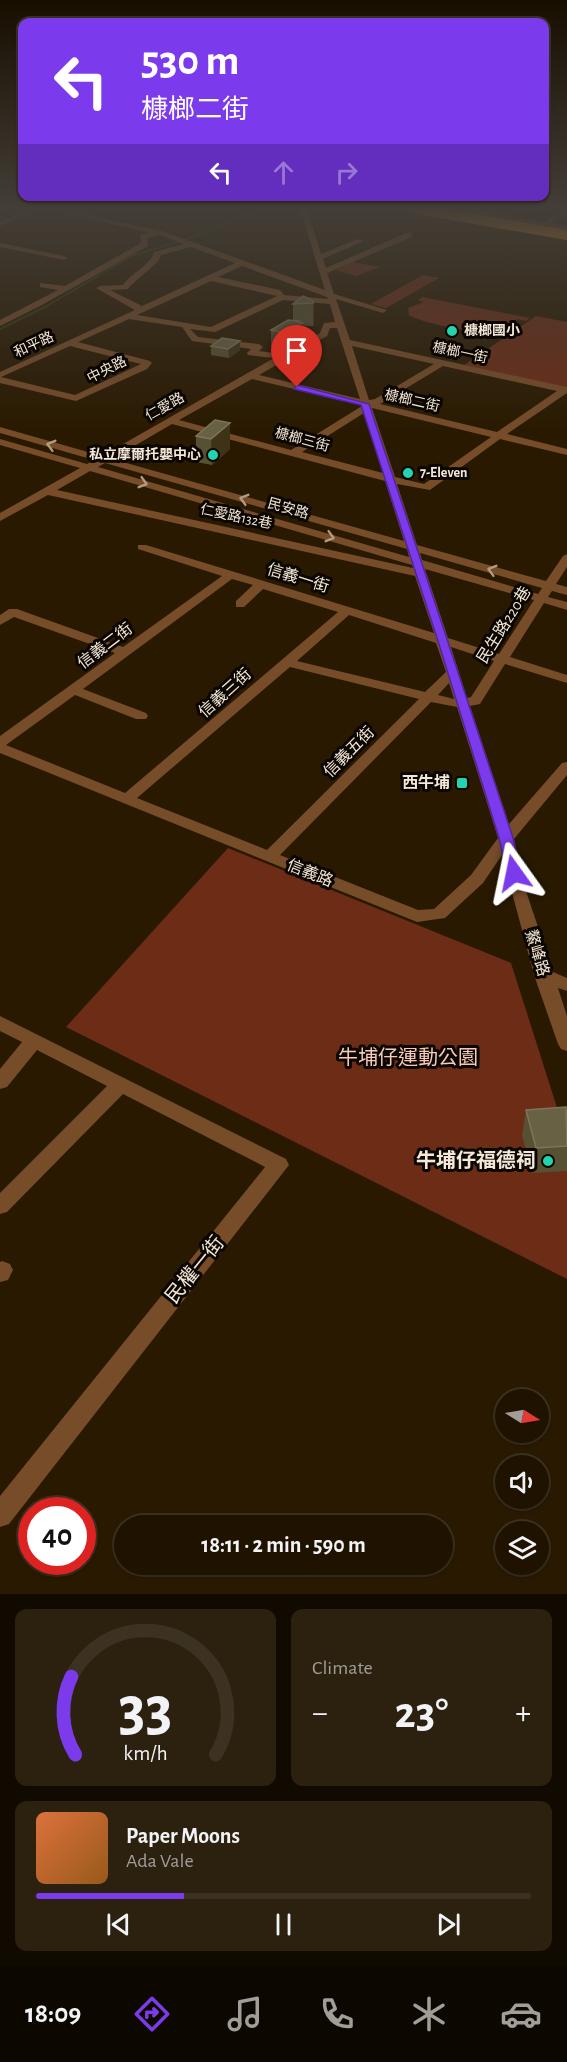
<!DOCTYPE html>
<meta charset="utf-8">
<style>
:root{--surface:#1f1300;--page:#2c200f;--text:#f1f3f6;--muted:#a19e99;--line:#3c3222;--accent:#7c3aed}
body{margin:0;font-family:"Alegreya Sans","Noto Sans TC",sans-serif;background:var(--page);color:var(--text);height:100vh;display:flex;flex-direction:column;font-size:22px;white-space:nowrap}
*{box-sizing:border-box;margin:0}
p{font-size:20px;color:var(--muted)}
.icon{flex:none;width:33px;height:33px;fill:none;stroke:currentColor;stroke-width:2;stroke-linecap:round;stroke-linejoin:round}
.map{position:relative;height:1594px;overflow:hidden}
.details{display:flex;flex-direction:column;gap:15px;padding:15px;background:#110a00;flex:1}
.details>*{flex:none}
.guide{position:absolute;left:18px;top:18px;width:531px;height:183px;border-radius:12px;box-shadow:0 2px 4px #0004,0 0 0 2px var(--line);background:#7c3aed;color:#fff;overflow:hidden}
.needle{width:39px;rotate:101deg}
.controls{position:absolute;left:495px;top:1389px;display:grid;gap:12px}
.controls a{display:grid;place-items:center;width:54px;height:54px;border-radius:50%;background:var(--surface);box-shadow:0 2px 4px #0004,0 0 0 2px var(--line);font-size:30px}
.speed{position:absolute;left:18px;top:1497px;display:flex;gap:12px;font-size:30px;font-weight:700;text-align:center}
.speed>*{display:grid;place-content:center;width:78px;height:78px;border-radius:50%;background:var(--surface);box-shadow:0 2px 4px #0004,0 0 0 2px var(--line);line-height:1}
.speed .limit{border:9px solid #d22;background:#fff;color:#111}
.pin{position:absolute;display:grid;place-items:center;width:51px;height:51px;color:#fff;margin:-62px -26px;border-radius:50% 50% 50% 0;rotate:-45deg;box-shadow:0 0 6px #0007}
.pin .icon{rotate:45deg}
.me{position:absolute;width:66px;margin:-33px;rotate:348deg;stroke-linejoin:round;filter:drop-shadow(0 0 4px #0008)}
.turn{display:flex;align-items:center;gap:21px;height:126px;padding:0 24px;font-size:27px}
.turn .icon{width:78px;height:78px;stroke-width:2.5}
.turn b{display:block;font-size:42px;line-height:51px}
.lanes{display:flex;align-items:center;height:57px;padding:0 24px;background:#0003;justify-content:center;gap:30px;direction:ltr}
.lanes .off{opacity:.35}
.big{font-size:45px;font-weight:700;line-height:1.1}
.details .widget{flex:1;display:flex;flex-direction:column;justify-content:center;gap:9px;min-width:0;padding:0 21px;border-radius:12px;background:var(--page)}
.details .dial{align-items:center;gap:0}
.dial svg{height:156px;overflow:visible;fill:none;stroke:var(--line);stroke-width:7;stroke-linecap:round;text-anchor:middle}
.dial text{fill:var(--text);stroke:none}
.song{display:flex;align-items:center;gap:18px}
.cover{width:72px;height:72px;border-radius:9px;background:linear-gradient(135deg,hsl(20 70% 55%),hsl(30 70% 35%))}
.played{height:6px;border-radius:3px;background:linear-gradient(90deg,var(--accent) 30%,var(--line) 30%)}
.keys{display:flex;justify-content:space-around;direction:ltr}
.heat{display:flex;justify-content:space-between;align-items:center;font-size:33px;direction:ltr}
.details .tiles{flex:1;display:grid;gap:15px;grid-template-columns:1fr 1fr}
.widget:last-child{grid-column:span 2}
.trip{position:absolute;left:114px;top:1515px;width:339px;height:60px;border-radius:30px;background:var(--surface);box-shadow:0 2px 4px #0004,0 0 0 2px var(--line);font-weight:700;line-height:60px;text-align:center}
.tab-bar{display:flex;height:96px;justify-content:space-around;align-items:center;background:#0c0800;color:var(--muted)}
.tab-bar .icon{width:42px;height:42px}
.tab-bar .selected{color:var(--accent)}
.tab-bar b{font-size:27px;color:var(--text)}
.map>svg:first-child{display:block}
.green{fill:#6c2c16}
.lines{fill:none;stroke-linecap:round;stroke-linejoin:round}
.stream{stroke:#34390d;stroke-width:2}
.minor{fill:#764c29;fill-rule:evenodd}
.highway-bridge{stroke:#f48a1c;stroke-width:10}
.wall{fill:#585032}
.shaded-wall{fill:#3e3317}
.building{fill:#686144;stroke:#7e765b;stroke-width:1.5}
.oneway{stroke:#b49a80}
.route{fill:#7c3aed;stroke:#51269a;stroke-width:1.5}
.poi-dot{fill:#20d5b0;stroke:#0c0601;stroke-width:2}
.labels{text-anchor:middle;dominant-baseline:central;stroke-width:6;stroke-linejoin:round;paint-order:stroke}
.far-poi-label{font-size:14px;font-weight:bold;fill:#f2e7d8;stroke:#0c0601;text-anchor:start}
.far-street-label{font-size:14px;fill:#f2e7d8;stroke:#0c0601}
.street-label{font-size:16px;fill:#f2e7d8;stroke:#0c0601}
.poi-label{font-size:16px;font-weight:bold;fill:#f2e7d8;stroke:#0c0601;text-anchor:end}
.near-park-label{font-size:20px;fill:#f6cabb;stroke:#0c0601}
.near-poi-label{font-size:20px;font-weight:bold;fill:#f2e7d8;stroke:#0c0601;text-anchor:end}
.near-street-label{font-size:20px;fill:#f2e7d8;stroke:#0c0601}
</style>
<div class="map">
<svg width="567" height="1594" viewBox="0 0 567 1594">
<rect width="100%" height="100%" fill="#291900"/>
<g class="green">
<polygon points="352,262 380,267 356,276 336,270"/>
<polygon points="423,275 439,278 386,308 371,304"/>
<path d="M422 297 530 318 526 321 517 319V325C499 340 429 326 409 315L408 308 424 302 418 300Z"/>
<polygon points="536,316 567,322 567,388 464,365"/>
<polygon points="228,848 511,963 567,1139 567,1279 66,1027"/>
</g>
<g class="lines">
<polyline class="stream" points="0,329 45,307 132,256 190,238 261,209"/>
<g class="minor">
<polygon points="32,209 42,209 0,226 0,221"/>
<path d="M48 209H60L162 231 325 290 300 209H307L321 254 357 239 364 241 323 259 326 268 406 233H412V237L327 273 334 294 387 310 383 313 336 299 350 340 567 387V393L507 434 567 449V455L500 439 430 490 397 484 417 545 546 581 563 556 567 554V567L556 584 567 587V595L552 591 548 597 567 602V610L544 603 510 657 567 675V683L505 664 480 704 470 706 509 824 562 763 567 762V775L514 839 526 891 553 972 567 978V991L558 988 567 1016V1051L561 1049 558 1044 534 975 502 855 483 883 445 918 417 922 0 753V736L115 653 14 617 0 625V615L9 609H17L123 647 222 576 138 549V545H146L434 633 415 576 48 495 0 521V513L80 468 0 445V439L87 464 94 460 0 433V427L102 456 274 358 248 355 247 353 251 349 192 341 182 327 129 319 78 342 150 361 152 363 147 369 76 401 0 383V372L135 310 96 288 100 286 123 285C131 273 150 266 154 252L184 244 159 235 147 238 148 246 40 306 0 326V320L58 290 40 287V283L65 286 141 243 140 235 150 233ZM191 247 235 263 142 306 110 290 128 289C136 278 159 265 161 255ZM242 266 327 297 328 299 284 295 280 290 218 277ZM211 281 277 296 211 327 137 315ZM283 300 330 304 335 322 324 323 320 333 282 354 259 351 263 347 259 344 198 337 190 329 215 332ZM330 328H337L360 399 259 375 327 336ZM70 346 141 364 75 395 1 377ZM352 346 434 364 375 399 369 400ZM443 366 557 391 497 432 380 404ZM252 379 362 405V406L291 450 179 420ZM372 408 491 437 424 484 395 477ZM364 413 383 473 302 452ZM172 424 385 481 404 541 112 459ZM105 463 407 549 409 557 98 467ZM90 471 412 565 413 568 57 490ZM420 553 542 588 538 594 422 560ZM425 569 534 600 499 654 448 638ZM232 579 253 585 236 601V607H244L263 589 338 612 125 793 6 745 75 695 136 719H146L148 716 146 713 83 689ZM349 615 436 643 446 672 425 692 297 661ZM451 647 494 661 471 697 467 698ZM290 667 419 699 267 850 137 798ZM449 683 454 699 438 695ZM431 702 457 707 498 838 471 875 434 909 418 910 280 855Z"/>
<polygon points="213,209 222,209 218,211"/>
<polygon points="394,209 411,209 435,214 431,216"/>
<polygon points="451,209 466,209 543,222 567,209 567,213 551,223 567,226 567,230 545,226 541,228 538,225"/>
<polygon points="0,243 64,256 68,258 64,260 0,247"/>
<polygon points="0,1016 286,1159 289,1165 9,1524 0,1527 0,1496 265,1167 123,1094 7,1212 0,1214 0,1193 107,1086 37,1050 7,1087 0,1089 0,1069 22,1042 0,1031"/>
<polygon points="2,1261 10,1264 13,1270 8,1280 0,1282 0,1262"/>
</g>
<polyline class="highway-bridge" points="417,209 567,235"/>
</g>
<g class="wall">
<polygon points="314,301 314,324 313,326 303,326 303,340 285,350 271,346 271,330 293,320 293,304"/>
<polygon points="240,341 240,350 229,358 211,355 211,346"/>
<polygon points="215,420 230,449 212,465 196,462 196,436"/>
<polygon points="526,1110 567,1110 567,1171 532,1173 522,1135"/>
</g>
<g class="shaded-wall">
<polygon points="314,301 314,324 313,326 313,303"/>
<polygon points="299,321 299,325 303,323 303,340 285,350 285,333"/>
<polygon points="240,341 240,350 229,358 228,349"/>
<polygon points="230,423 230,449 212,465 211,439"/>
</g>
<g class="building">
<polygon points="303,296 314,301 313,303 293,304"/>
<polygon points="288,320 299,321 297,322 303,323 285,333 271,330"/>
<polygon points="222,338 240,341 228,349 211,346"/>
<polygon points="215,420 230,423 211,439 196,436"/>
<polygon points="566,1107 567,1146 536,1148 526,1110"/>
</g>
<defs><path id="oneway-chevron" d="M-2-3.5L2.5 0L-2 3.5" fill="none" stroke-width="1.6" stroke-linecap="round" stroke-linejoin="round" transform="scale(1.5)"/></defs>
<g class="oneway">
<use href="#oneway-chevron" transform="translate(51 445) rotate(-164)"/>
<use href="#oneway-chevron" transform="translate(143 483) rotate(16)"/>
<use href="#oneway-chevron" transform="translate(244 499) rotate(-164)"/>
<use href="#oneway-chevron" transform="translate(330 537) rotate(16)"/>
<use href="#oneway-chevron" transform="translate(492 570) rotate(-164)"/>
</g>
<linearGradient id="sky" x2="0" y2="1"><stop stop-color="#170e00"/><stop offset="0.48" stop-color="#433e37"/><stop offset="1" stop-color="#433e37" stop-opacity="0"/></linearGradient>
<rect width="567" height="432" fill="url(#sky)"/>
<polygon class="route" points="297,385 369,404 513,838 521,873 519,877 514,878 507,873 499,838 438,641 361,405 294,389"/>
<g class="poi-dot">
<circle cx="452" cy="331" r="6"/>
<circle cx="213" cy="455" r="6"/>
<circle cx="408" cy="473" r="6"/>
<rect x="456" y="777" width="12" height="12" rx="3"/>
<circle cx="548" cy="1161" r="6"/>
</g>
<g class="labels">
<g class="far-poi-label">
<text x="464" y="331">槺榔國小</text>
<text x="201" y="455" text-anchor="end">私立摩爾托嬰中心</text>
<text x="420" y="473">7-Eleven</text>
</g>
<g class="far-street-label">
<text transform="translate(34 345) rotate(-25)">和平路</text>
<text transform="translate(460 353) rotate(12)">槺榔一街</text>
<text transform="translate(107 370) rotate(-27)">中央路</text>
<text transform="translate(412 401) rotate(13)">槺榔二街</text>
<text transform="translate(165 407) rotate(-29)">仁愛路</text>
<text transform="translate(302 440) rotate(15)">槺榔三街</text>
<text transform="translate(288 509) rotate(16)">民安路</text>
<text transform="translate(236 517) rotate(12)">仁愛路132巷</text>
</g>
<g class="street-label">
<text transform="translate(298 578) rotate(17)">信義一街</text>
<text transform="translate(504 625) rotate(-58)">民生路220巷</text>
<text transform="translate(105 646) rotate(-37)">信義二街</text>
<text transform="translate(225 693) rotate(-42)">信義三街</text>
<text transform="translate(349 752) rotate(-45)">信義五街</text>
<text transform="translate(310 873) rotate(22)">信義路</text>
<text transform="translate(537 953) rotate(73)">鰲峰路</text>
</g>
<g class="poi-label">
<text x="450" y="783">西牛埔</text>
</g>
<g class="near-park-label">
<text x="408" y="1058">牛埔仔運動公園</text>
</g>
<g class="near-poi-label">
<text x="536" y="1161">牛埔仔福德祠</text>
</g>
<g class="near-street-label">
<text transform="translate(195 1270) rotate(-51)">民權一街</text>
</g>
</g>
</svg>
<div class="controls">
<a><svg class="needle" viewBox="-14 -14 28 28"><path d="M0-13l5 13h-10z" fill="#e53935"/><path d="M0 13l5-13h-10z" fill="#a19e99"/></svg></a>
<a><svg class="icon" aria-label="sound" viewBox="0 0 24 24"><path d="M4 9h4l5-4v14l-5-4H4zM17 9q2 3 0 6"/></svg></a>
<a><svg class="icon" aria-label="layers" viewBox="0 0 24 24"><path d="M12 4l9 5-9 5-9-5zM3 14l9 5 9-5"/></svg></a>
</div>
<div class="speed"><div class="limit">40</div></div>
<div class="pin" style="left:297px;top:387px;background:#d93025"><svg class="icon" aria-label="arrive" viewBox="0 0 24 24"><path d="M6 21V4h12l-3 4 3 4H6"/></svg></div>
<svg class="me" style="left:514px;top:873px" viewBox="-20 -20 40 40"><path d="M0-17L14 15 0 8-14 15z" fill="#7c3aed" stroke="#fff" stroke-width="4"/></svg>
<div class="trip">18:11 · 2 min · 590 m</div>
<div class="guide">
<div class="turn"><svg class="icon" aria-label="left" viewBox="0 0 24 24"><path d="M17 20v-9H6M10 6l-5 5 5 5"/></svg><div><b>530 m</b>槺榔二街</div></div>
<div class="lanes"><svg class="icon" aria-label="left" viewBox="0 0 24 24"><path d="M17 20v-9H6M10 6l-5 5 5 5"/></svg><svg class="icon off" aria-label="ahead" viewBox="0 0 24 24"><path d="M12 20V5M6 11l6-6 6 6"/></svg><svg class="icon off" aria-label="right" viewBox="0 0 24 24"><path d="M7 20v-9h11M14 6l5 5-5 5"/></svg></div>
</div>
</div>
<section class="details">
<div class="tiles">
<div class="widget dial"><svg viewBox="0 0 100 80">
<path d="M14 69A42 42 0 1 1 86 69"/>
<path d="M14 69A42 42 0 0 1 12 29" stroke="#7c3aed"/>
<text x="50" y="56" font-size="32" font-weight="700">33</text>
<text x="50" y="72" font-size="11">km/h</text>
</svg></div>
<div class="widget"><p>Climate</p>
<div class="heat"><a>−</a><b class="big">23°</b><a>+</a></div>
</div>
<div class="widget">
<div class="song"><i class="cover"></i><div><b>Paper Moons</b><p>Ada Vale</p></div></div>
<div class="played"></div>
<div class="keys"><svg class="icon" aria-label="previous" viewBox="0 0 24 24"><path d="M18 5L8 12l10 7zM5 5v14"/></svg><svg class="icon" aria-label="pause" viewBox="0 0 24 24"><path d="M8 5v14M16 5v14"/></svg><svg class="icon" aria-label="next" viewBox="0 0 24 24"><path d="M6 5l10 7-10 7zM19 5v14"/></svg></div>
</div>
</div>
</section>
<nav class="tab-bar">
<b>18:09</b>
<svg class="icon selected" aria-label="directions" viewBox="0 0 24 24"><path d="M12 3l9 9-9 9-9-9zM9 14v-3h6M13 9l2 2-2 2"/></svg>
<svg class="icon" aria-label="music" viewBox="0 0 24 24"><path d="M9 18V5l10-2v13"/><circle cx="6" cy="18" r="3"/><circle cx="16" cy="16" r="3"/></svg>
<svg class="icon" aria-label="phone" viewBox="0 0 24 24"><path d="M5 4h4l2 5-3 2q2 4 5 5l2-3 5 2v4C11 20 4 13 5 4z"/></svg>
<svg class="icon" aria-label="climate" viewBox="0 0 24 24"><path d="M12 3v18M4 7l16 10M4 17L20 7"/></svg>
<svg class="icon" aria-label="car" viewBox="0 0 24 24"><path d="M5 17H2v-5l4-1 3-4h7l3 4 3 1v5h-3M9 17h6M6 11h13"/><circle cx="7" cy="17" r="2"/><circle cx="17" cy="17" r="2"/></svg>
</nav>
